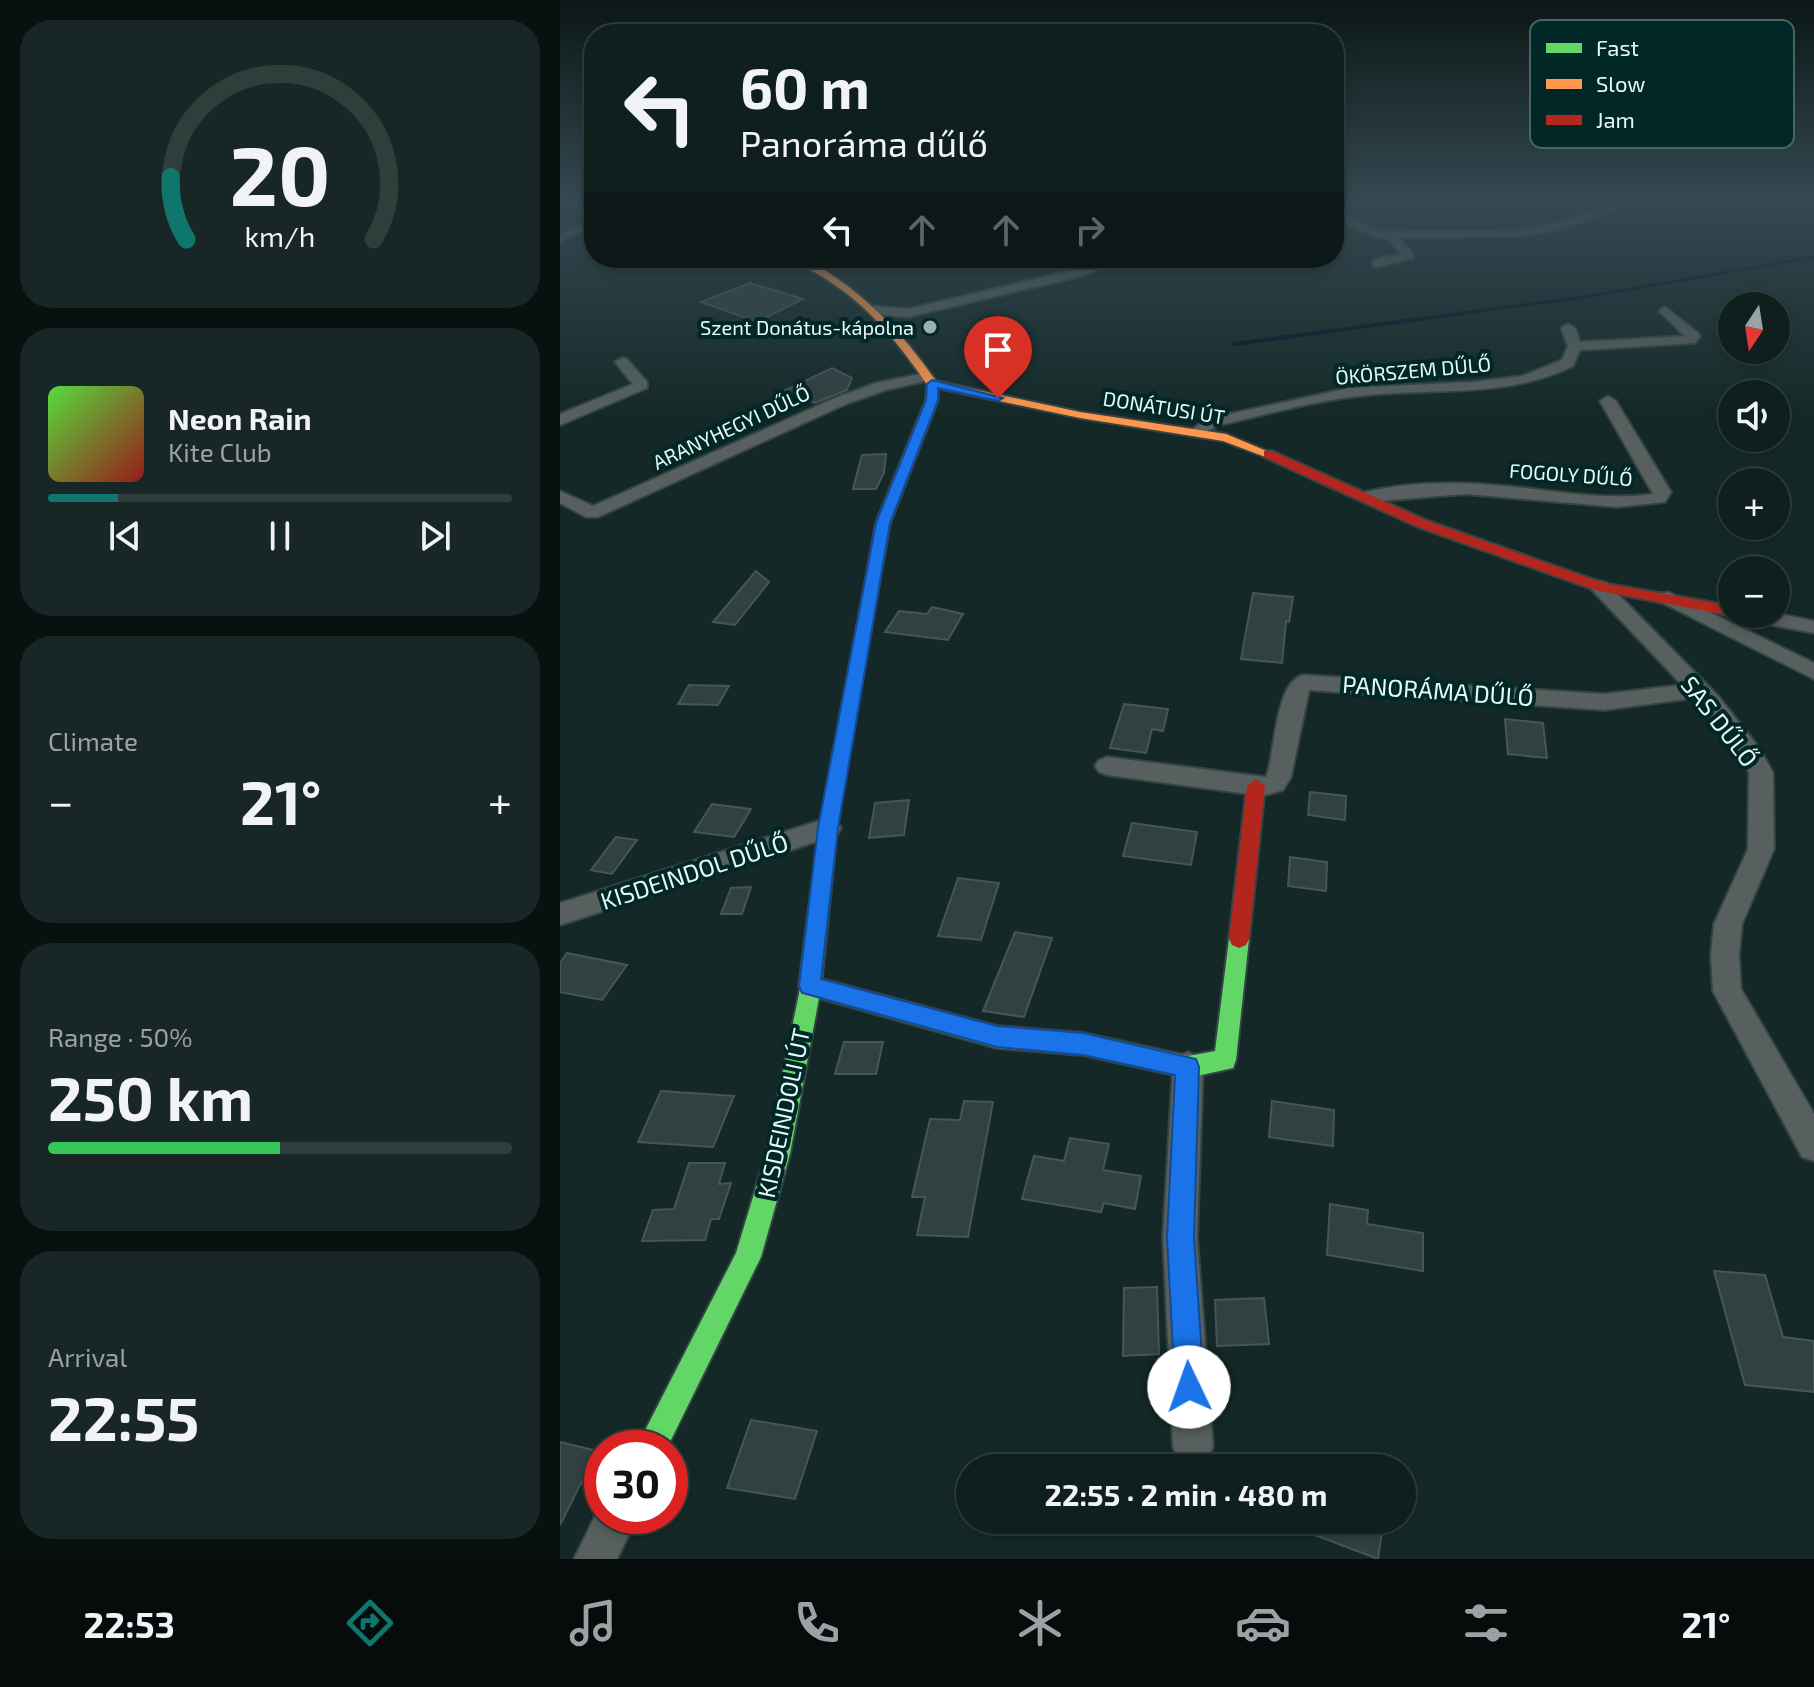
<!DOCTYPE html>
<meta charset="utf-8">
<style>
:root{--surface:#0f1f1d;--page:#182726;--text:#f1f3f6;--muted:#9ba2a4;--line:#2f3d3b;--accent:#0f766e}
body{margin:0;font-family:"Exo 2",sans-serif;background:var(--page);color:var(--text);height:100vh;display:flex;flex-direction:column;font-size:30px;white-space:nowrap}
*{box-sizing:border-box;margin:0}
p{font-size:26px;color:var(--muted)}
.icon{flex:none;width:44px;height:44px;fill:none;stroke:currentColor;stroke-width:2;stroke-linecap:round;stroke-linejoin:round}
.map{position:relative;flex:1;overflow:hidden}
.drawer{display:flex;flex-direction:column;gap:20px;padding:20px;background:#081110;width:560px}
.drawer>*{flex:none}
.banner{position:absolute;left:24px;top:24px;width:760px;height:244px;border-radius:32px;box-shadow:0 4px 12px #0003,0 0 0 2px var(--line);background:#0f1f1d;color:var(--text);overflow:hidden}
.needle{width:52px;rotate:192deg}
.tools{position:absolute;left:1158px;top:292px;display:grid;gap:16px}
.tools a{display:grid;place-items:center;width:72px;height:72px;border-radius:50%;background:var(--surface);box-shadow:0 4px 12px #0003,0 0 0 2px var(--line);font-size:40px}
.speed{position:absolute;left:24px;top:1430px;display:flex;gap:16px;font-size:40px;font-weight:700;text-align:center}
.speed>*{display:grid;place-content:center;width:104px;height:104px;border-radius:50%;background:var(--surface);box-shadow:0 4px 12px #0003,0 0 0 2px var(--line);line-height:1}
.speed .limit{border:12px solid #d22;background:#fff;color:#111}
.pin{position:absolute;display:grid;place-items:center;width:68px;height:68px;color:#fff;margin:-82px -34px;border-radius:50% 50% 50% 0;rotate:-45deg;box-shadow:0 0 8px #0007}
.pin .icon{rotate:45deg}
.me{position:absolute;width:88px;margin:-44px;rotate:357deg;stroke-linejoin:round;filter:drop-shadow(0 0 6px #0008)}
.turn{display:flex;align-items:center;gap:28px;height:168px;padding:0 24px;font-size:36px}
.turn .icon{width:104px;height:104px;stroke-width:2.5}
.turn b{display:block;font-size:56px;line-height:68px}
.lanes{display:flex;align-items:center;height:76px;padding:0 24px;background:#0003;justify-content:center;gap:40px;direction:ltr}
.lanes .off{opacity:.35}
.big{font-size:60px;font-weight:700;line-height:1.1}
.drawer .card{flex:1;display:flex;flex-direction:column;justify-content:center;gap:12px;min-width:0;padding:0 28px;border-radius:32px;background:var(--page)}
.drawer .dial{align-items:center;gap:0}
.dial svg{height:208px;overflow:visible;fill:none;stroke:var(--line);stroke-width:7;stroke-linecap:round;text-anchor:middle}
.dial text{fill:var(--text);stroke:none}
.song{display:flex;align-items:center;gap:24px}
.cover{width:96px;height:96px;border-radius:12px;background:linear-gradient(135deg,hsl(110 70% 55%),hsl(0 70% 35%))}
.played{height:8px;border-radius:4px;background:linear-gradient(90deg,var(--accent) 15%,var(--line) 15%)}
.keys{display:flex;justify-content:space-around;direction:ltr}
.heat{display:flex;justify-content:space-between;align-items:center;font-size:44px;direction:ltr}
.charge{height:12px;border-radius:6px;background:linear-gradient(90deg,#34c759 50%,var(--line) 0)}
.trip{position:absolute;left:396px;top:1454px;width:460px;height:80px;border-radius:40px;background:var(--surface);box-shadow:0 4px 12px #0003,0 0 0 2px var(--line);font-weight:700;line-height:80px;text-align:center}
.menu{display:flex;height:128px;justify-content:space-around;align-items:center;background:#060c0c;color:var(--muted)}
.menu .icon{width:56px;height:56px}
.menu .active{color:var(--accent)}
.menu b{font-size:36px;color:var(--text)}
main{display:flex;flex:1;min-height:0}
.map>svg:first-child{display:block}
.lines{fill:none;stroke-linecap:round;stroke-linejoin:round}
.stream-far1{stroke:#051226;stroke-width:3}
.stream{stroke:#051226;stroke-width:4}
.building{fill:#314041;stroke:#465557;stroke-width:2}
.street-casing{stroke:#334443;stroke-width:4}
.fast-casing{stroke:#334443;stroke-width:4}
.slow-casing{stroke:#334443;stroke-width:4}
.jam-casing{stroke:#334443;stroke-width:4}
.street{fill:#57605e;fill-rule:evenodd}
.fast{fill:#63d668;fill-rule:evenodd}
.slow{fill:#ff974d;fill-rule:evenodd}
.jam{fill:#b3261e;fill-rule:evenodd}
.route{fill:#1a73e8;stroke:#114b97;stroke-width:2}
.poi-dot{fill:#9cb0af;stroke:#012726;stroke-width:3}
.labels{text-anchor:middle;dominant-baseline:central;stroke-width:8;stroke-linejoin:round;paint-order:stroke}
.far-poi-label{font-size:20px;fill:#e6f9f8;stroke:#012726;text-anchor:end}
.far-street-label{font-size:20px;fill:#e6f9f8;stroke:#012726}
.street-label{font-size:24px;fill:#e6f9f8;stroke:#012726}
.key{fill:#012726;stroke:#466665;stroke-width:2}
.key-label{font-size:22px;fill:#e6f9f8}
</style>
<main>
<section class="drawer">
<div class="card dial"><svg viewBox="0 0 100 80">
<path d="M14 69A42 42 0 1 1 86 69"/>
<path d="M14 69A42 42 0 0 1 8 45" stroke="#0f766e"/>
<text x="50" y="56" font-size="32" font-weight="700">20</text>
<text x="50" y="72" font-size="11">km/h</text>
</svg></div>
<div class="card">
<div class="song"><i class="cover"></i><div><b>Neon Rain</b><p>Kite Club</p></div></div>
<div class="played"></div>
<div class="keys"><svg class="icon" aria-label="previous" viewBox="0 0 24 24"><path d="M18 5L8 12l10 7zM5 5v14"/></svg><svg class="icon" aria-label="pause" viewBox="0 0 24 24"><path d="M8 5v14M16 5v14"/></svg><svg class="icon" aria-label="next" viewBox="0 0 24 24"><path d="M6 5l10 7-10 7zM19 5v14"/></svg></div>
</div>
<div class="card"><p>Climate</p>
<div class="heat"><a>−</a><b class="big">21°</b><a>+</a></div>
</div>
<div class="card"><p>Range · 50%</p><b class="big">250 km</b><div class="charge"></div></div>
<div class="card"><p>Arrival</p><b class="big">22:55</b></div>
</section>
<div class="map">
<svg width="1254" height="1559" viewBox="0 0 1254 1559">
<rect width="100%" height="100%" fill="#142927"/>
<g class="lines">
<polyline class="stream-far1" points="890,315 1031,296 1254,257"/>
<polyline class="stream" points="674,344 905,313"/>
</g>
<g class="building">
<polygon points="190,283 243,299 197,322 141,302"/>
<polygon points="272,368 292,378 287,390 255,403 224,391"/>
<polygon points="326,454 324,473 316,489 293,489 302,455"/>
<polygon points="196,571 209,582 175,625 153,622"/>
<polygon points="693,593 733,597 729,622 726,621 722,663 681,659"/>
<polygon points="372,607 403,614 388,640 325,632 339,611 367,614"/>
<polygon points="129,685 169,686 158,705 118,704"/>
<polygon points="564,704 608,709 603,731 592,729 586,753 550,748"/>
<polygon points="945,719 983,723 987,758 948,754"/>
<polygon points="750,792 786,796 785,820 748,815"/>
<polygon points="349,800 344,835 309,838 315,803"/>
<polygon points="152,804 191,809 174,837 134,832"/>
<polygon points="572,823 637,832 631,865 563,856"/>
<polygon points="56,837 77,840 52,874 31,870"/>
<polygon points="730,857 767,862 766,891 728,886"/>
<polygon points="398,878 439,883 421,940 378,936"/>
<polygon points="191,887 182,914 161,914 171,888"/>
<polygon points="455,932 492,938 464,1017 423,1011"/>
<polygon points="7,953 67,965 42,1000 0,992 0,963"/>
<polygon points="284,1042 323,1042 316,1074 275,1074"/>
<polygon points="101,1091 174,1096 153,1147 78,1142"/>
<polygon points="404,1101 433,1102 408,1237 357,1235 365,1197 352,1197 370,1119 400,1120"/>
<polygon points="712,1101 774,1110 773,1146 709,1137"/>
<polygon points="510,1138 549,1144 543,1170 581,1176 575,1209 544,1203 541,1212 462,1199 474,1156 504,1161"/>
<polygon points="129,1163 165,1163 159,1184 171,1183 159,1219 151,1219 145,1240 82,1241 93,1210 114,1209"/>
<polygon points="770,1204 808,1210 807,1224 863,1233 863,1271 767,1255"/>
<polygon points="1154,1271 1205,1275 1223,1337 1254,1341 1254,1392 1185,1385"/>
<polygon points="597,1287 599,1354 563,1356 564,1288"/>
<polygon points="704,1298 709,1344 657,1346 655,1300"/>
<polygon points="191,1420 257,1431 235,1499 167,1488"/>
<polygon points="0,1442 37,1451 0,1525"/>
<polygon points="758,1520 824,1520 818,1559 755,1535"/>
</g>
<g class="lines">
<g class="street-casing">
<g id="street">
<polygon points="796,198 813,198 774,210 774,204"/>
<polygon points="1075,198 1090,198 997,230 962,236 839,238 853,254 853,258 817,267 813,266 813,260 841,254 827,238 817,237 774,219 774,212 823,232 962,230 991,225"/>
<polygon points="34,219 34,226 0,242 0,235"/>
<polygon points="547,258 564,258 522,276 348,317 313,314 307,310 313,306 348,309 514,270"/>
<path d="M1105 307 1138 333 1140 336 1135 343 1020 350 1013 366C948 398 878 388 808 395 757 400 707 414 657 426L638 436 630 431 646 419 789 388 912 382 962 376 1002 360 1008 346 1001 328 1008 324 1015 328 1020 342 1125 336 1099 311Z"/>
<polygon points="62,358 67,359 87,382 87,388 0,425 0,414 73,384 55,362"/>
<polygon points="365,373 372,377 370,380 326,390 286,404 38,517 26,517 0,503 0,491 33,506 275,398 316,383"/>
<path d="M1048 396 1056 401 1111 492 1105 502 1058 507 905 494 807 502 798 497 801 493C846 482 898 481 944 486 993 490 1043 501 1093 494L1040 401Z"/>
<path d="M1040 581 1047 583 1159 697 1200 749 1213 773 1214 849 1182 924 1179 955 1181 989 1254 1114V1161L1242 1157 1153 991 1151 955 1154 924 1188 849 1189 773 1182 759 1134 698 1044 710 749 690 731 777 723 790 703 796 547 775 539 772 535 766 539 760 547 757 706 777C716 752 714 683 743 675L1044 694 1122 685 1033 591 1030 587Z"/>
<polygon points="1108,592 1254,663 1254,679 1101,602 1098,598 1101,594"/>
<polygon points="1216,613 1254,621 1254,633 1186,620 1176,614"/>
<polygon points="268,818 277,821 281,828 277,835 0,925 0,903"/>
<polygon points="628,1052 639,1057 643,1067 637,1237 653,1447 647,1461 633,1467 619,1461 613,1447 603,1237 613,1067 617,1057"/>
<polygon points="42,1502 42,1516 78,1516 57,1559 14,1559"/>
</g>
</g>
<g class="fast-casing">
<polygon id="fast" points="679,930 686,933 689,939 676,1060 673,1068 628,1078 523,1055 437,1048 259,998 230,1154 201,1257 107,1448 76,1448 176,1253 206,1154 242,979 250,976 437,1026 523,1033 628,1056 655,1051 669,939 672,933"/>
</g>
<g class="slow-casing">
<g id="slow">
<path d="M233 258H244C299 288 340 329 376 381L520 412 666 434 714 454 708 458 663 441 520 418 368 386C342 348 314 312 275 285 262 275 245 268 233 258Z"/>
<polygon points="313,574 320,578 277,828 261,987 258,994 250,997 242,994 239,987 259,828 306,578"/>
</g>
</g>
<g class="jam-casing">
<g id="jam">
<polygon points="368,382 377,384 378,400 330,523 320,578 318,581 308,581 306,578 316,523 366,400"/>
<polygon points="704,451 712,451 868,521 1043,583 1172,606 1172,614 1178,614 1172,616 1035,590 858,527 704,457"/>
<polygon points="696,779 705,786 689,939 686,945 679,948 672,945 669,939 687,786"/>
</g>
</g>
<use href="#street" class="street"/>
<use href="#fast" class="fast"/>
<use href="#slow" class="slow"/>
<use href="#jam" class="jam"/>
</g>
<linearGradient id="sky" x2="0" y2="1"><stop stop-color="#0b1715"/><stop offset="0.48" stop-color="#344952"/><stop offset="1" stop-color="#344952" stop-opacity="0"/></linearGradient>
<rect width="1254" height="416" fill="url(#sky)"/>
<polygon class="route" points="372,380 443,398 438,401 378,388 378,400 330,523 278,828 261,979 437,1026 523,1033 636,1059 639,1067 634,1237 644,1387 640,1397 629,1401 619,1397 615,1387 607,1237 615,1075 523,1055 437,1047 250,995 242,993 239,986 258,828 316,523 366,400 367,384"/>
<circle class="poi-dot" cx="370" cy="327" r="8"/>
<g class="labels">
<g class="far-poi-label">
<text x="354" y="327">Szent Donátus-kápolna</text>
</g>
<g class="far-street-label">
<text transform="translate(853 370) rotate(-5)">ÖKÖRSZEM DŰLŐ</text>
<text transform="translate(604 407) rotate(9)">DONÁTUSI ÚT</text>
<text transform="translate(171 427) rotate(-25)">ARANYHEGYI DŰLŐ</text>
<text transform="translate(1011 474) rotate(4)">FOGOLY DŰLŐ</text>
</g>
<g class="street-label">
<text transform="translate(878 690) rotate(4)">PANORÁMA DŰLŐ</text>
<text transform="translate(1160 721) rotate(52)">SAS DŰLŐ</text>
<text transform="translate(134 871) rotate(-18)">KISDEINDOL DŰLŐ</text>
<text transform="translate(223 1113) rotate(-78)">KISDEINDOLI ÚT</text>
</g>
</g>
<rect x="970" y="20" width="264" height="128" rx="12" class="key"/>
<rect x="986" y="43" width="36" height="10" fill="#63d668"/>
<rect x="986" y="79" width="36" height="10" fill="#ff974d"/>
<rect x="986" y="115" width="36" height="10" fill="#b3261e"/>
<g class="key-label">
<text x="1036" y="56">Fast</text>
<text x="1036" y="92">Slow</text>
<text x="1036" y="128">Jam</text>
</g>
</svg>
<div class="tools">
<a><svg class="needle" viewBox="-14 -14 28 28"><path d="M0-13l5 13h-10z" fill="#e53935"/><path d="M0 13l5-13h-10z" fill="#9ba2a4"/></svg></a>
<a><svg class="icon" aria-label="sound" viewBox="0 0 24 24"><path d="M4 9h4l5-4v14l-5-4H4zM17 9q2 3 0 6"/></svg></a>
<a>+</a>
<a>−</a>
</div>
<div class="speed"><div class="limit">30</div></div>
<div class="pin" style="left:438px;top:398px;background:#d93025"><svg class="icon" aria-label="arrive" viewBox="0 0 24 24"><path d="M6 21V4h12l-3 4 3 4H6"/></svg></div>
<svg class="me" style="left:629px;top:1387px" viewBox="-20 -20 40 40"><circle r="19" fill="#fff"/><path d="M0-13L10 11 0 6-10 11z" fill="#1a73e8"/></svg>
<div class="trip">22:55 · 2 min · 480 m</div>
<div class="banner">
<div class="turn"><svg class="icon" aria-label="left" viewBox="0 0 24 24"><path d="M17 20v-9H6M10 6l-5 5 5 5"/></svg><div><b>60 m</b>Panoráma dűlő</div></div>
<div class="lanes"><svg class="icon" aria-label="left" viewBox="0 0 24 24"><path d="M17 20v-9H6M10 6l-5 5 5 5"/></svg><svg class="icon off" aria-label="ahead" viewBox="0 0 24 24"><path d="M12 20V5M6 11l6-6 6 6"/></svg><svg class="icon off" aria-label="ahead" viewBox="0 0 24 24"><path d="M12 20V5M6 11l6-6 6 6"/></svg><svg class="icon off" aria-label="right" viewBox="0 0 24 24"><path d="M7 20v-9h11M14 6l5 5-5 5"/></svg></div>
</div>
</div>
</main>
<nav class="menu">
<b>22:53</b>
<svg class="icon active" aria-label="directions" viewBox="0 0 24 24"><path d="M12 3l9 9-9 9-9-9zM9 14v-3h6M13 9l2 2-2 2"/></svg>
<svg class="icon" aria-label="music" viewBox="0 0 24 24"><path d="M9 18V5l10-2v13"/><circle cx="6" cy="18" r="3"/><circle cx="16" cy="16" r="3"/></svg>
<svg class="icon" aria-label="phone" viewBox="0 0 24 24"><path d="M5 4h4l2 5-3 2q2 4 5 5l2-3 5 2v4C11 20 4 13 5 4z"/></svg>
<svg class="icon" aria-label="climate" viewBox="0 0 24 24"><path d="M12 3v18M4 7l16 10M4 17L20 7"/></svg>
<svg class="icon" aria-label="car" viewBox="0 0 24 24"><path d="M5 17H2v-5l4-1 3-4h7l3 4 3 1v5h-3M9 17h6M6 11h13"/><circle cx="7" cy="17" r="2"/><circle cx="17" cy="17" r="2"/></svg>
<svg class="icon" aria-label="filters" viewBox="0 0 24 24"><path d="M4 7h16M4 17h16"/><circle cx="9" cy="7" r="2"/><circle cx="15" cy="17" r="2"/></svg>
<b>21°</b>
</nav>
